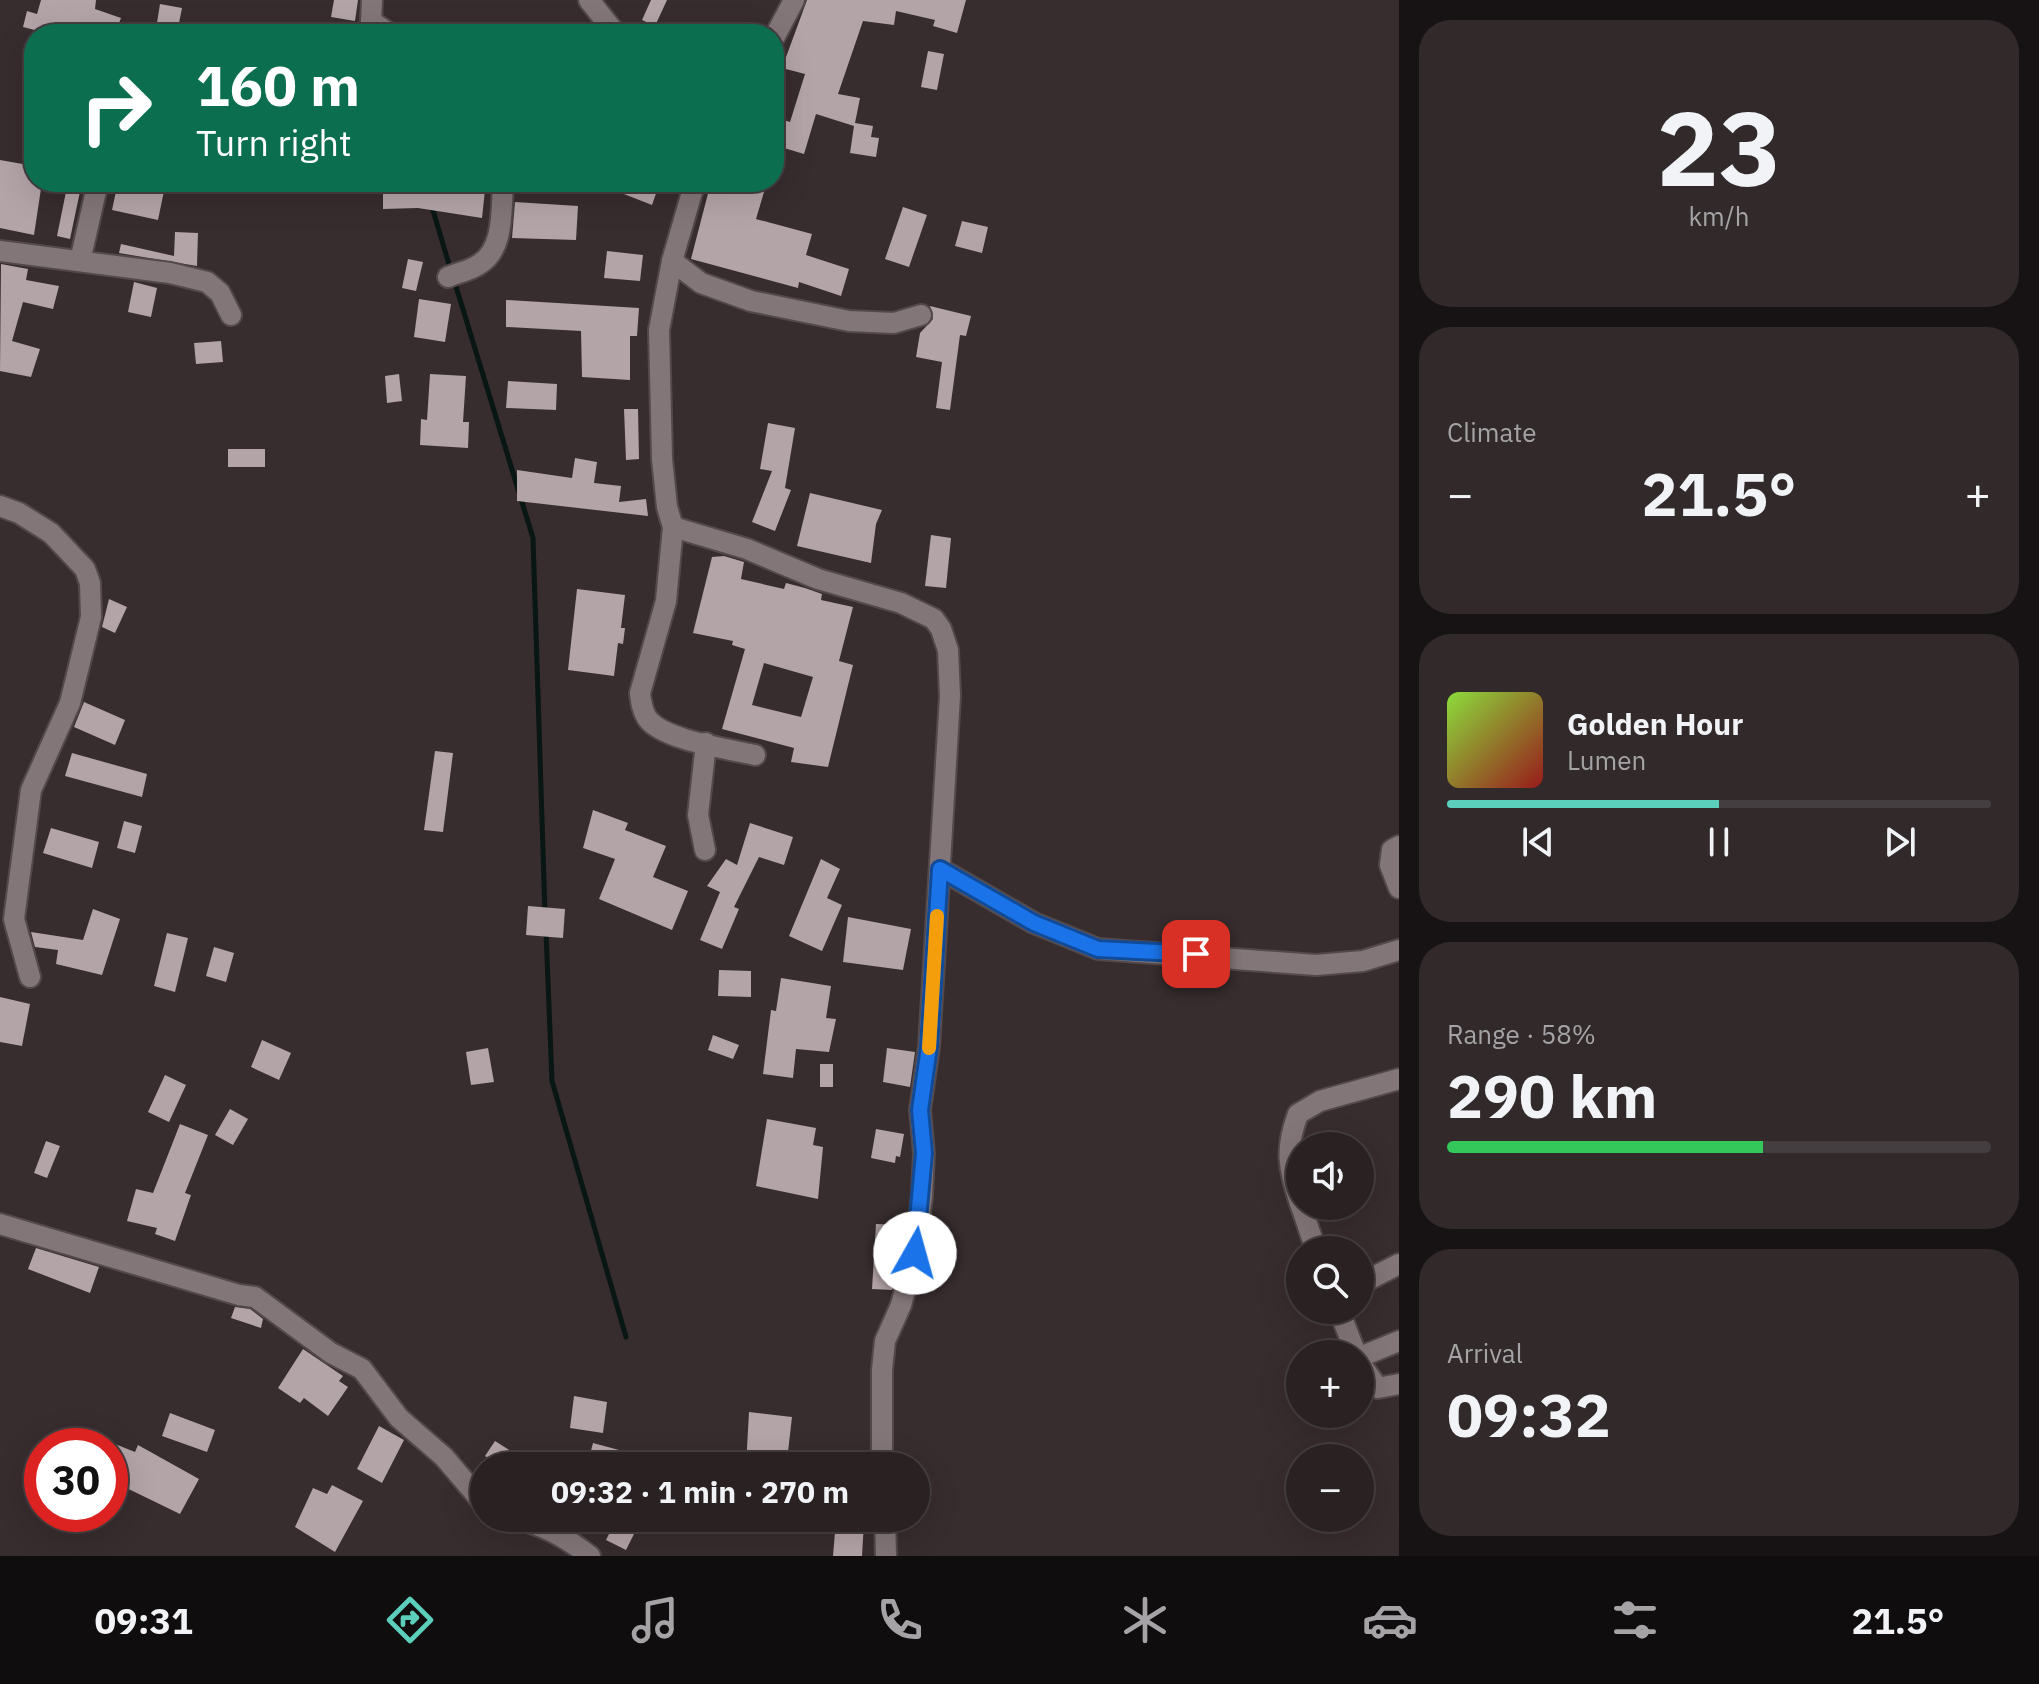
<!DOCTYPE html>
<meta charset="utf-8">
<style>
:root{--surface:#292122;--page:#31292a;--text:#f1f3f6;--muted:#a5a3a5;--line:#453e40;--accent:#5bcebc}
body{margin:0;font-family:"IBM Plex Sans",sans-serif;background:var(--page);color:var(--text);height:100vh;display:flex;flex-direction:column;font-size:30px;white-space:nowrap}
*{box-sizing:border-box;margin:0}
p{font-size:26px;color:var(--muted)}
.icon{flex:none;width:44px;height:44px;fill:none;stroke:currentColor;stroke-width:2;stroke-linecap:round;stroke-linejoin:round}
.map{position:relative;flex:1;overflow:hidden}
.panel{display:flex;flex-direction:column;gap:20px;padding:20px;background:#171213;width:640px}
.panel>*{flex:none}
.banner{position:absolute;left:24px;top:24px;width:760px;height:168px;border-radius:32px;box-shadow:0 8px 32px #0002,0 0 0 2px var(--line);background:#0b6e4f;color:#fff;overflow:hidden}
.tools{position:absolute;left:1286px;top:1132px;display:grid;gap:16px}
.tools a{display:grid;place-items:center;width:88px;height:88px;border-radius:50%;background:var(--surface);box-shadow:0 8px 32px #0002,0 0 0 2px var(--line);font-size:40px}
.speed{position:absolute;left:24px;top:1428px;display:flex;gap:16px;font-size:40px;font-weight:700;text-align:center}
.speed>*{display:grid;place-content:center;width:104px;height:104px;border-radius:50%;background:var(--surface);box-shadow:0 8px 32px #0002,0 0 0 2px var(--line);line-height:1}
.speed .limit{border:12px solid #d22;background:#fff;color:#111}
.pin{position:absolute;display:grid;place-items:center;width:68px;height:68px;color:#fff;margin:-34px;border-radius:16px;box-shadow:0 4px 12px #0006}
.me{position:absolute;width:88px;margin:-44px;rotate:7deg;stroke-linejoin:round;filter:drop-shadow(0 0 6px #0008)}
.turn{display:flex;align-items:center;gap:28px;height:168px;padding:0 40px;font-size:36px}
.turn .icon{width:104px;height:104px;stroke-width:2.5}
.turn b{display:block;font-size:56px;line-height:68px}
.big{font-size:60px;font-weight:700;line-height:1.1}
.panel .widget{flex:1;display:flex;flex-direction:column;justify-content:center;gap:12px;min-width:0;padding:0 28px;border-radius:32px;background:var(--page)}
.panel .dial{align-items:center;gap:0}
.dial b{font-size:104px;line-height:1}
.song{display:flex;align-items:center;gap:24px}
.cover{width:96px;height:96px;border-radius:12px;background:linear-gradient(135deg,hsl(90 70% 55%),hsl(0 70% 35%))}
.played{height:8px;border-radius:4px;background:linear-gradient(90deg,var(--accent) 50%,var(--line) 50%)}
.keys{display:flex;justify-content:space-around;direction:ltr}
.heat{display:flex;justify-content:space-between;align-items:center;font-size:44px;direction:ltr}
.charge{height:12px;border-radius:6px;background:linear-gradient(90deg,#34c759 58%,var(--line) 0)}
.trip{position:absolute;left:470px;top:1452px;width:460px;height:80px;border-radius:40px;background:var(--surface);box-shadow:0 8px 32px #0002,0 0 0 2px var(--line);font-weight:700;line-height:80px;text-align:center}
.tab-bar{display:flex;height:128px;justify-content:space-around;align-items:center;background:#100d0e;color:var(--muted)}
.tab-bar .icon{width:56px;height:56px}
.tab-bar .current{color:var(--accent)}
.tab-bar b{font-size:36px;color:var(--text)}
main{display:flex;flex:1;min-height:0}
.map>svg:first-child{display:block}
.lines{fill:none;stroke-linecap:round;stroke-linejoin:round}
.stream{stroke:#081614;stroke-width:5}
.building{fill:#b3a4a7;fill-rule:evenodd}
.minor-casing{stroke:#53494b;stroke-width:24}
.minor{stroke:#837678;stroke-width:20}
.route-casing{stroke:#114b97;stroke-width:20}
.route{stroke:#1a73e8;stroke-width:14}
.slow{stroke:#f59e0b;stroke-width:14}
</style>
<main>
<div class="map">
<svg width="1399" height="1556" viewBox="0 0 1399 1556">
<rect width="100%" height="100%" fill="#372c2e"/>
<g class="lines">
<g class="stream">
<polyline points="432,207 451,271"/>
<polyline points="454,280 533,538 545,914"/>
<polyline points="546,932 552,1081 626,1337"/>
</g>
</g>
<g class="building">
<polygon points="41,0 96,0 95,9 121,18 115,34 50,34 23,27 27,11 37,14"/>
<polygon points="334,0 358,0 355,21 331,17"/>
<polygon points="651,0 667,0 655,26 642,20"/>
<polygon points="807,0 966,0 957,33 933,26 935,20 896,11 894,25 863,21 838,94 860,98 855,123 873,126 871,137 879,138 876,157 850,153 854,126 816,114 804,154 774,145 774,117 790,122 805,74 782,68"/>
<polygon points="160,4 182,8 177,33 156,29"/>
<polygon points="928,51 944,54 937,90 921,87"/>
<polygon points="0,160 34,166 34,182 42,182 34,235 0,228"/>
<polygon points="68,182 82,182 70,239 57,236"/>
<polygon points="118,182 158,182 156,190 164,191 158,220 112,210"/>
<polygon points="383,182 420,182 485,190 482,218 418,208 383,209"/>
<polygon points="593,182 660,182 652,205"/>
<polygon points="711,182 767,182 756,219 812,234 806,255 849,269 841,296 799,282 798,288 691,259"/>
<polygon points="515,202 578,206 576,240 512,238"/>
<polygon points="903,207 927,215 909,267 885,259"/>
<polygon points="962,221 988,227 982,253 955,246"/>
<polygon points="175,232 198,233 197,266 119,253 121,244 174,256"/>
<polygon points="607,251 643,255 640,281 604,278"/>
<polygon points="408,259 423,262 416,291 402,288"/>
<polygon points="1,264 28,269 26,280 59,286 53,309 23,302 12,341 40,349 31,377 0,371"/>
<polygon points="134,282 157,288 151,317 128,312"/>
<polygon points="419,299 451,304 445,342 414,337"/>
<polygon points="506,300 639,308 637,336 630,336 630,380 582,377 581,331 506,327"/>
<polygon points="930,306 971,316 966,336 960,335 950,410 936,408 942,362 916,357 920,333 933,319"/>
<polygon points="221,341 223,362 196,364 194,343"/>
<polygon points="399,374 402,401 387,403 385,376"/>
<polygon points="430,374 466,376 463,422 469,422 468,448 420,445 421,419 427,420"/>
<polygon points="508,381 557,384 556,410 506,408"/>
<polygon points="624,409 638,409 639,459 626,460"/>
<polygon points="768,423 795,428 785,488 791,490 775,531 752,522 772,471 760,469"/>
<rect x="228" y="449" width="37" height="18"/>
<polygon points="575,458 597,462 594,483 621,486 619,502 646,499 648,516 517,501 517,470 572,478"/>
<polygon points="810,493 882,510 876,524 871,563 797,546"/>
<polygon points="931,535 951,538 946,588 925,586"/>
<path d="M724 556 744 562 741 579 784 589 786 583 805 588 822 594 821 600 853 607 839 661 853 665 828 767 791 762 794 748 722 729 745 649 732 645 733 641 693 633 712 557ZM764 663 813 677 801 717 752 705Z"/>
<polygon points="577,589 625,595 621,628 625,628 623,644 618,643 614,676 568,670"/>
<polygon points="109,599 127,607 115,633 102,627"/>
<polygon points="84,702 125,720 115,745 74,727"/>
<polygon points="435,751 453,753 443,832 424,830"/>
<polygon points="72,753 147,774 142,797 65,776"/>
<polygon points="593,810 628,823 625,830 666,846 653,877 688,891 672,930 599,899 615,859 583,848"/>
<polygon points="124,821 142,826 135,853 117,848"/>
<polygon points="750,823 793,837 784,865 759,857 734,907 739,909 722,949 700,940 720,892 707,886 726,859 737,865"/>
<polygon points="51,828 99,842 92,868 43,853"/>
<polygon points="821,859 840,869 827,898 842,905 822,951 789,936"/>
<polygon points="528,906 565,909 563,938 526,935"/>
<polygon points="93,909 120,919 102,975 56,964 58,950 35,947 31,932 83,940"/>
<polygon points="848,917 911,929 903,970 843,962"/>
<polygon points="167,933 188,938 175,992 154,986"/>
<polygon points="214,947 234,953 226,982 206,976"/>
<polygon points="719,970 751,971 751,997 718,996"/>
<polygon points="781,978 831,986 826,1018 836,1019 829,1052 796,1049 793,1078 763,1074 771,1010 776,1011"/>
<polygon points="0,997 30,1004 22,1046 0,1042"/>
<polygon points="713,1035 739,1045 733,1059 708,1050"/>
<polygon points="262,1040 291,1053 279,1080 251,1067"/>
<polygon points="488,1048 494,1082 471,1085 466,1052"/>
<polygon points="887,1048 915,1052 910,1087 883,1082"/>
<rect x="820" y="1064" width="13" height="23"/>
<polygon points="165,1075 186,1085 169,1122 148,1112"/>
<polygon points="230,1109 248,1119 233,1145 215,1135"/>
<polygon points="767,1119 816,1128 813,1145 823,1147 818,1199 756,1186"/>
<polygon points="180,1124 208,1135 185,1193 191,1195 175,1241 155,1234 157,1228 127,1221 136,1189 153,1193"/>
<polygon points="876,1129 904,1134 900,1157 896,1156 895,1163 871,1158"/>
<polygon points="46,1141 60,1146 47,1178 34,1173"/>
<polygon points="876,1224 901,1225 899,1263 892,1290 872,1289"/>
<polygon points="36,1248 99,1267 90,1293 28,1269"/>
<polygon points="235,1307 250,1309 263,1319 261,1328 231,1318"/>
<polygon points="303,1349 343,1376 339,1381 348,1387 328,1416 304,1398 300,1403 278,1388"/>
<polygon points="574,1396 607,1402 603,1433 570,1428"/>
<polygon points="749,1412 792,1417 788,1452 867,1455 867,1466 746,1466"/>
<polygon points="170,1413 215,1430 207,1452 162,1436"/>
<polygon points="379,1426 404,1440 382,1483 357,1469"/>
<polygon points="495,1441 534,1466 500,1466 485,1456"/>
<polygon points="110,1442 135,1452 138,1445 199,1479 180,1514 110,1480"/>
<polygon points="593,1443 619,1450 615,1466 587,1466"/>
<polygon points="332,1485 363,1501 335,1552 295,1527 313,1488 327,1494"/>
<polygon points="617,1518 632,1518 640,1522 626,1550 606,1540"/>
<polygon points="836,1520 864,1522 862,1556 833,1556"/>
</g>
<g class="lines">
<g class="minor-casing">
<g id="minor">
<polyline points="372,0 371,21 390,34"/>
<polyline points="589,0 616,34"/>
<polyline points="774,38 794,0"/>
<path d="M695 182 672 261 659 330 662 459 667 507 673 527 666 601 640 693C641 702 642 710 647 718 662 740 729 749 755 755"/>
<polyline points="0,251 170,273 207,282 220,293 231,315"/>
<polyline points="80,261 98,182"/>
<polyline points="672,261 701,283 751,301 849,321 894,323 921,315"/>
<path d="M448 277C457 273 469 271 478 265 505 250 501 209 503 182"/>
<polyline points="0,506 19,513 51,533 85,569 90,583 91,617 70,703 31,790 14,919 30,977"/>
<polyline points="673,527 747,549 818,579 901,603 934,619 941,629 948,650 950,696 929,1047 920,1110 924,1153 922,1196 915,1253 901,1305 885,1341 882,1370 882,1466"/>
<polyline points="1399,846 1392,850 1390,865 1399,888"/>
<polyline points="705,850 698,815 706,743"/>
<polyline points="940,869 1034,923 1098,949 1316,965 1363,961 1399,950"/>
<path d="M1300 1204C1289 1167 1284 1152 1298 1114L1320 1101 1399 1079"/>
<polyline points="1301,1206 1316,1250"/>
<polyline points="0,1224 239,1295 255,1297 331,1353 362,1369 399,1418 444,1457 484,1504"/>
<polyline points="1360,1284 1399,1264"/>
<polyline points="1339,1310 1356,1354"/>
<polyline points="1360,1357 1399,1341"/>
<polyline points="1360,1363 1378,1388 1399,1384"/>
<path d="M513 1518C544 1525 565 1537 590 1556"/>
<polyline points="885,1518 886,1556"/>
</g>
</g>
<use href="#minor" class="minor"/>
</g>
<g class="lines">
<g class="route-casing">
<polyline id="route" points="915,1253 924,1153 920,1110 929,1047 940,869 1034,923 1098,949 1196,954"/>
</g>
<use href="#route" class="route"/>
<polyline class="slow" points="929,1048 937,916"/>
</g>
</svg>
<div class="tools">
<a><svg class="icon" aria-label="sound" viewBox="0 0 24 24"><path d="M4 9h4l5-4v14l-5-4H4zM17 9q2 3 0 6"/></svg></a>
<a><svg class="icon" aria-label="search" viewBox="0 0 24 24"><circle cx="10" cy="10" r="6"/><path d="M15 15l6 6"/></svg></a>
<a>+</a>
<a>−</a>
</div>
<div class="speed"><div class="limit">30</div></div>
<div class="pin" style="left:1196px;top:954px;background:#d93025"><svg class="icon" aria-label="arrive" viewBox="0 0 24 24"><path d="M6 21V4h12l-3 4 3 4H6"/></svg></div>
<svg class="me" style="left:915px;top:1253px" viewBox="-20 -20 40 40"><circle r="19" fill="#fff"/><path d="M0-13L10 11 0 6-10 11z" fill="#1a73e8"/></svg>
<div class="trip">09:32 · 1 min · 270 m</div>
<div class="banner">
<div class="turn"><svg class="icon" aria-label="right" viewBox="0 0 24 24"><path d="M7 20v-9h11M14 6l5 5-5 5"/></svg><div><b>160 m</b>Turn right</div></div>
</div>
</div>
<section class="panel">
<div class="widget dial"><b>23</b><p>km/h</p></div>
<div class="widget"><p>Climate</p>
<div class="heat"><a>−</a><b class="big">21.5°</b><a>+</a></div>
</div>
<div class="widget">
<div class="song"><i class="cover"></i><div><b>Golden Hour</b><p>Lumen</p></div></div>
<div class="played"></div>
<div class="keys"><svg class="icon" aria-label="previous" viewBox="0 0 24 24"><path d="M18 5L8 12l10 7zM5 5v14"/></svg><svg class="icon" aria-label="pause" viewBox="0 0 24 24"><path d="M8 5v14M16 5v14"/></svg><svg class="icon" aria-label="next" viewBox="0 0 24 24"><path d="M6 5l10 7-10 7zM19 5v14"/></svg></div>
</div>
<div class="widget"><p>Range · 58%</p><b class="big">290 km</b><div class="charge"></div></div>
<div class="widget"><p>Arrival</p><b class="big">09:32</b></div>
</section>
</main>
<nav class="tab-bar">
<b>09:31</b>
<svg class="icon current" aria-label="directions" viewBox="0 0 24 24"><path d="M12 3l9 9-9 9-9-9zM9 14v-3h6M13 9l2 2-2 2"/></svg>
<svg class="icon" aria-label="music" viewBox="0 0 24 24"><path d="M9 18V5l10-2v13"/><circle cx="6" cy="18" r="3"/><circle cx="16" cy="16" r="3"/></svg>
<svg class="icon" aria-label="phone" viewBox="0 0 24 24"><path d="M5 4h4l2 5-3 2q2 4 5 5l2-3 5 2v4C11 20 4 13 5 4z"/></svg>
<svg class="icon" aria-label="climate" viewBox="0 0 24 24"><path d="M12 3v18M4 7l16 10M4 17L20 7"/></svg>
<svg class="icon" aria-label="car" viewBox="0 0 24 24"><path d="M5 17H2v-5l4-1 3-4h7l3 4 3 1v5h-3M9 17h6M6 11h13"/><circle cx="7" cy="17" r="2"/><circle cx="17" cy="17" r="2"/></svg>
<svg class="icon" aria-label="filters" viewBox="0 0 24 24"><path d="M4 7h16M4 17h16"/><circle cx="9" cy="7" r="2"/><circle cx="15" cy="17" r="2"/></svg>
<b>21.5°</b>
</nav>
